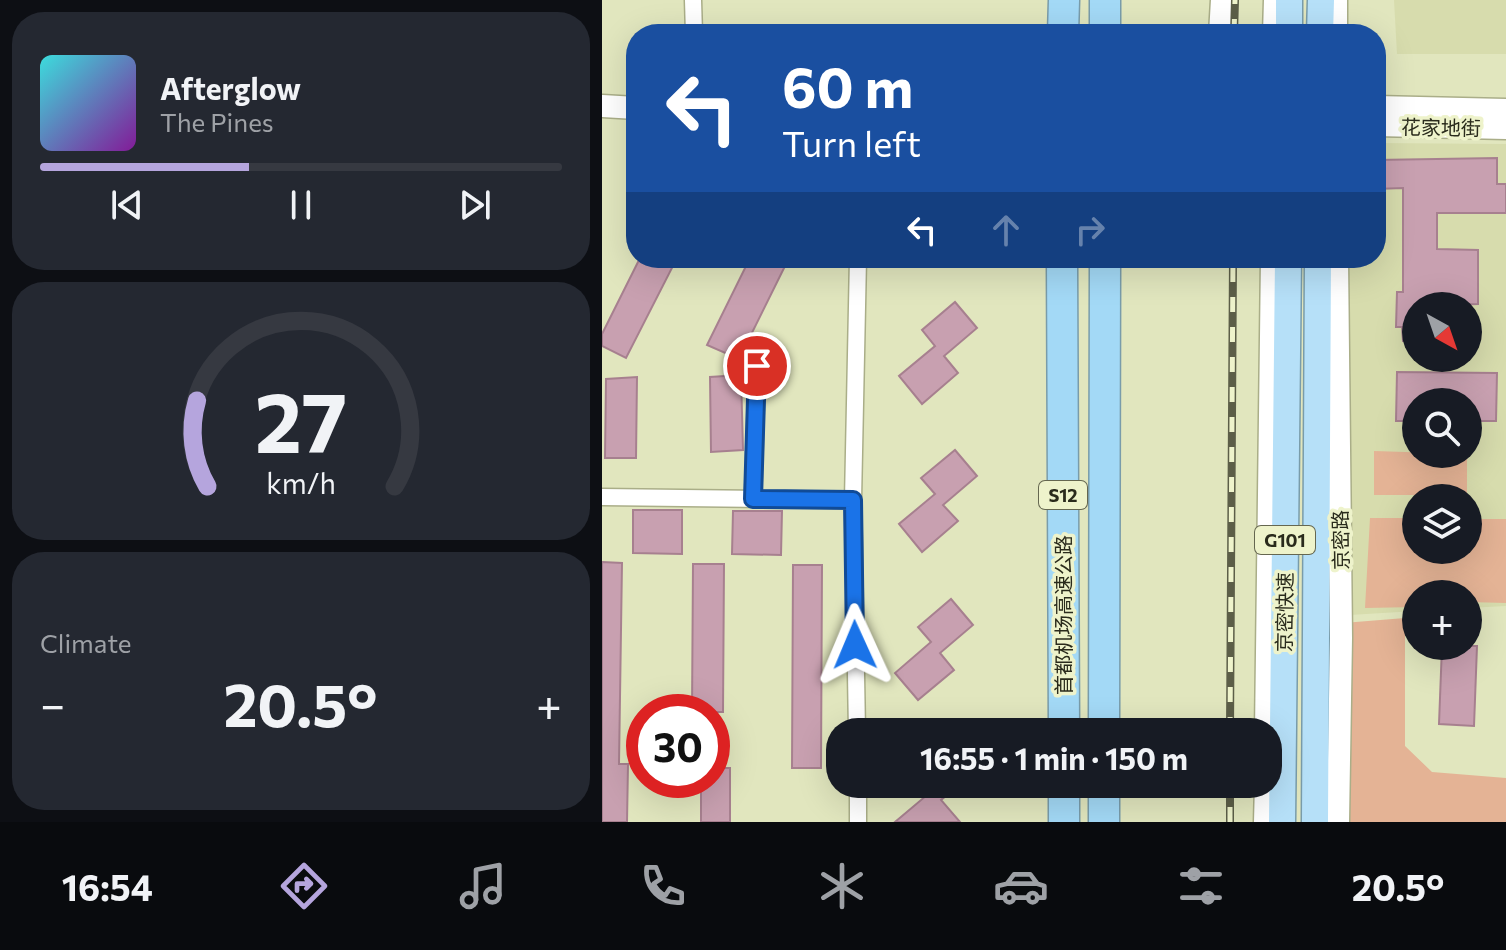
<!DOCTYPE html>
<meta charset="utf-8">
<style>
:root{--surface:#171b24;--page:#242831;--text:#f1f3f6;--muted:#9ea1a6;--line:#363941;--accent:#b5a5dd}
body{margin:0;font-family:Commissioner,"Noto Sans SC",sans-serif;background:var(--page);color:var(--text);height:100vh;display:flex;flex-direction:column;font-size:30px;white-space:nowrap}
*{box-sizing:border-box;margin:0}
p{font-size:26px;color:var(--muted)}
.icon{flex:none;width:44px;height:44px;fill:none;stroke:currentColor;stroke-width:2;stroke-linecap:round;stroke-linejoin:round}
.map{position:relative;flex:1;overflow:hidden}
.side{display:flex;flex-direction:column;gap:12px;padding:12px;background:#0d0f14;width:602px}
.side>*{flex:none}
.banner{position:absolute;left:24px;top:24px;width:760px;height:244px;border-radius:32px;box-shadow:0 8px 32px #0002;background:#1a4fa0;color:#fff;overflow:hidden}
.needle{width:52px;rotate:140deg}
.fabs{position:absolute;left:800px;top:292px;display:grid;gap:16px}
.fabs a{display:grid;place-items:center;width:80px;height:80px;border-radius:50%;background:var(--surface);box-shadow:0 8px 32px #0002;font-size:40px}
.speed{position:absolute;left:24px;top:694px;display:flex;gap:16px;font-size:40px;font-weight:700;text-align:center}
.speed>*{display:grid;place-content:center;width:104px;height:104px;border-radius:50%;background:var(--surface);box-shadow:0 8px 32px #0002;line-height:1}
.speed .limit{border:12px solid #d22;background:#fff;color:#111}
.pin{position:absolute;display:grid;place-items:center;width:68px;height:68px;color:#fff;margin:-34px;border:4px solid #fff;border-radius:50%;box-shadow:0 2px 8px #0007}
.me{position:absolute;width:88px;margin:-44px;rotate:359deg;stroke-linejoin:round;filter:drop-shadow(0 0 6px #0008)}
.turn{display:flex;align-items:center;gap:28px;height:168px;padding:0 24px;font-size:36px}
.turn .icon{width:104px;height:104px;stroke-width:2.5}
.turn b{display:block;font-size:56px;line-height:68px}
.lanes{display:flex;align-items:center;height:76px;padding:0 24px;background:#0003;justify-content:center;gap:40px;direction:ltr}
.lanes .off{opacity:.35}
.big{font-size:60px;font-weight:700;line-height:1.1}
.side .card{flex:1;display:flex;flex-direction:column;justify-content:center;gap:12px;min-width:0;padding:0 28px;border-radius:32px;background:var(--page)}
.side .dial{align-items:center;gap:0}
.dial svg{height:208px;overflow:visible;fill:none;stroke:var(--line);stroke-width:7;stroke-linecap:round;text-anchor:middle}
.dial text{fill:var(--text);stroke:none}
.song{display:flex;align-items:center;gap:24px}
.cover{width:96px;height:96px;border-radius:12px;background:linear-gradient(135deg,hsl(180 70% 55%),hsl(290 70% 35%))}
.played{height:8px;border-radius:4px;background:linear-gradient(90deg,var(--accent) 40%,var(--line) 40%)}
.keys{display:flex;justify-content:space-around;direction:ltr}
.heat{display:flex;justify-content:space-between;align-items:center;font-size:44px;direction:ltr}
.trip{position:absolute;left:224px;top:718px;width:456px;height:80px;border-radius:32px;background:var(--surface);box-shadow:0 8px 32px #0002;font-weight:700;line-height:80px;text-align:center}
.dock{display:flex;height:128px;justify-content:space-around;align-items:center;background:#090b0e;color:var(--muted)}
.dock .icon{width:56px;height:56px}
.dock .selected{color:var(--accent)}
.dock b{font-size:36px;color:var(--text)}
main{display:flex;flex:1;min-height:0}
.map>svg:first-child{display:block}
.built{fill:#d7dcad;fill-rule:evenodd}
.green{fill:#e4b395}
.building{fill:#c8a0b0;stroke:#a7808f;stroke-width:2}
.lines{fill:none;stroke-linecap:round;stroke-linejoin:round}
.minor-casing{stroke:#aaae88;stroke-width:19}
.secondary-casing{stroke:#aaae88;stroke-width:25}
.trunk-casing{stroke:#799caa;stroke-width:29}
.motorway-casing{stroke:#799caa;stroke-width:33}
.minor{stroke:#fff;stroke-width:16}
.secondary{stroke:#fff;stroke-width:22}
.trunk{stroke:#b6e0f8;stroke-width:26}
.motorway{stroke:#a3d9f6;stroke-width:30}
.rail-casing{stroke:#5c5e48;stroke-width:8}
.rail{stroke:#eef3cb;stroke-width:5;stroke-dasharray:15;stroke-linecap:butt}
.route-casing{stroke:#114b97;stroke-width:20}
.route{stroke:#1a73e8;stroke-width:14}
.labels{text-anchor:middle;dominant-baseline:central;stroke-width:7;stroke-linejoin:round;paint-order:stroke}
.shield{fill:#eef3cb;stroke:#656750;stroke-width:2}
.shield-label{font-size:18px;font-weight:bold;fill:#2a2b1c}
.street-label{font-size:20px;fill:#2a2b1c;stroke:#eef3cb}
</style>
<main>
<section class="side">
<div class="card">
<div class="song"><i class="cover"></i><div><b>Afterglow</b><p>The Pines</p></div></div>
<div class="played"></div>
<div class="keys"><svg class="icon" aria-label="previous" viewBox="0 0 24 24"><path d="M18 5L8 12l10 7zM5 5v14"/></svg><svg class="icon" aria-label="pause" viewBox="0 0 24 24"><path d="M8 5v14M16 5v14"/></svg><svg class="icon" aria-label="next" viewBox="0 0 24 24"><path d="M6 5l10 7-10 7zM19 5v14"/></svg></div>
</div>
<div class="card dial"><svg viewBox="0 0 100 80">
<path d="M14 69A42 42 0 1 1 86 69"/>
<path d="M14 69A42 42 0 0 1 10 36" stroke="#b5a5dd"/>
<text x="50" y="56" font-size="32" font-weight="700">27</text>
<text x="50" y="72" font-size="11">km/h</text>
</svg></div>
<div class="card"><p>Climate</p>
<div class="heat"><a>−</a><b class="big">20.5°</b><a>+</a></div>
</div>
</section>
<div class="map">
<svg width="904" height="822" viewBox="0 0 904 822">
<rect width="100%" height="100%" fill="#e1e6be"/>
<g class="built">
<polygon points="792,0 904,0 904,54 795,54"/>
<path d="M774 143 904 144V606L866 608V594H814V611L731 616 730 258H774ZM814 306H866V358H814ZM814 402H866V454H814ZM814 498H866V550H814Z"/>
</g>
<g class="green">
<polygon points="772,451 865,454 865,495 772,495"/>
<polygon points="768,518 814,518 814,550 866,550 866,519 904,519 904,603 866,602 866,594 814,594 814,607 763,608"/>
<polygon points="803,618 803,746 830,772 904,778 904,822 725,822 729,624"/>
</g>
<g class="building">
<polygon points="895,158 895,184 904,184 904,213 835,213 835,249 876,250 876,304 814,306 814,341 801,341 800,327 794,327 795,292 801,292 801,188 774,189 774,160"/>
<polygon points="38,258 75,258 24,358 0,346 0,334"/>
<polygon points="148,258 187,258 137,359 105,345"/>
<polygon points="353,302 375,328 342,356 356,373 320,404 297,376 333,346 320,330"/>
<polygon points="795,372 895,373 894,421 866,421 866,402 814,402 814,421 794,421"/>
<polygon points="139,375 141,450 109,452 108,377"/>
<polygon points="35,377 34,458 3,458 4,379"/>
<polygon points="353,450 375,476 341,505 356,521 320,552 297,524 333,494 319,478"/>
<polygon points="31,510 80,510 80,554 31,553"/>
<polygon points="131,511 180,511 179,555 130,554"/>
<polygon points="0,562 20,563 17,764 26,764 25,822 0,822"/>
<polygon points="91,564 122,564 121,712 90,712"/>
<polygon points="191,565 220,565 219,768 190,768"/>
<polygon points="349,599 371,625 338,653 352,670 316,700 293,673 329,642 316,627"/>
<polygon points="840,646 875,646 872,726 837,724"/>
<polygon points="110,768 128,768 128,822 99,822 99,780 110,780"/>
<polygon points="326,784 359,784 339,800 358,822 293,822 331,790"/>
</g>
<g class="lines">
<g class="minor-casing">
<g id="minor">
<polyline points="91,0 92,34"/>
<polyline points="0,497 251,500"/>
<polyline points="151,499 155,366"/>
<polyline points="255,732 251,500 256,258"/>
<polyline points="256,784 256,822"/>
</g>
</g>
<g class="secondary-casing">
<g id="secondary">
<polyline points="734,0 734,34"/>
<polyline points="618,34 620,0"/>
<polyline points="672,34 673,0"/>
<polyline points="0,106 34,108"/>
<polyline points="774,107 904,110"/>
<polyline points="774,125 904,128"/>
<polyline points="735,258 739,638 736,822"/>
<polyline points="664,732 670,258"/>
<polyline points="663,822 664,784"/>
</g>
</g>
<g class="trunk-casing">
<g id="trunk">
<polyline points="687,34 687,0"/>
<polyline points="718,34 719,0"/>
<polyline points="680,822 686,258"/>
<polyline points="713,822 716,258"/>
</g>
</g>
<g class="motorway-casing">
<g id="motorway">
<polyline points="461,34 462,0"/>
<polyline points="503,34 503,0"/>
<polyline points="460,258 462,732"/>
<polyline points="502,732 503,258"/>
<polyline points="462,784 462,822"/>
<polyline points="502,822 502,784"/>
</g>
</g>
<use href="#minor" class="minor"/>
<use href="#secondary" class="secondary"/>
<use href="#trunk" class="trunk"/>
<use href="#motorway" class="motorway"/>
<g class="rail-casing">
<g id="rail">
<polyline points="632,34 633,0"/>
<polyline points="628,732 631,258"/>
<polyline points="628,822 628,784"/>
</g>
</g>
<use href="#rail" class="rail"/>
</g>
<g class="lines">
<g class="route-casing">
<polyline id="route" points="155,366 151,499 251,500 253,645"/>
</g>
<use href="#route" class="route"/>
</g>
<g class="labels">
<g class="shield">
<rect x="437" y="481" width="48" height="28" rx="6"/>
<rect x="653" y="526" width="60" height="28" rx="6"/>
</g>
<g class="shield-label">
<text x="461" y="495">S12</text>
<text x="683" y="540">G101</text>
</g>
<g class="street-label">
<text transform="translate(839 127) rotate(1)">花家地街</text>
<text transform="translate(738 540) rotate(-91)">京密路</text>
<text transform="translate(682 612) rotate(-89)">京密快速</text>
<text transform="translate(461 615) rotate(-90)">首都机场高速公路</text>
</g>
</g>
</svg>
<div class="fabs">
<a><svg class="needle" viewBox="-14 -14 28 28"><path d="M0-13l5 13h-10z" fill="#e53935"/><path d="M0 13l5-13h-10z" fill="#9ea1a6"/></svg></a>
<a><svg class="icon" aria-label="search" viewBox="0 0 24 24"><circle cx="10" cy="10" r="6"/><path d="M15 15l6 6"/></svg></a>
<a><svg class="icon" aria-label="layers" viewBox="0 0 24 24"><path d="M12 4l9 5-9 5-9-5zM3 14l9 5 9-5"/></svg></a>
<a>+</a>
</div>
<div class="speed"><div class="limit">30</div></div>
<div class="pin" style="left:155px;top:366px;background:#d93025"><svg class="icon" aria-label="arrive" viewBox="0 0 24 24"><path d="M6 21V4h12l-3 4 3 4H6"/></svg></div>
<svg class="me" style="left:253px;top:645px" viewBox="-20 -20 40 40"><path d="M0-17L14 15 0 8-14 15z" fill="#1a73e8" stroke="#fff" stroke-width="4"/></svg>
<div class="trip">16:55 · 1 min · 150 m</div>
<div class="banner">
<div class="turn"><svg class="icon" aria-label="left" viewBox="0 0 24 24"><path d="M17 20v-9H6M10 6l-5 5 5 5"/></svg><div><b>60 m</b>Turn left</div></div>
<div class="lanes"><svg class="icon" aria-label="left" viewBox="0 0 24 24"><path d="M17 20v-9H6M10 6l-5 5 5 5"/></svg><svg class="icon off" aria-label="ahead" viewBox="0 0 24 24"><path d="M12 20V5M6 11l6-6 6 6"/></svg><svg class="icon off" aria-label="right" viewBox="0 0 24 24"><path d="M7 20v-9h11M14 6l5 5-5 5"/></svg></div>
</div>
</div>
</main>
<nav class="dock">
<b>16:54</b>
<svg class="icon selected" aria-label="directions" viewBox="0 0 24 24"><path d="M12 3l9 9-9 9-9-9zM9 14v-3h6M13 9l2 2-2 2"/></svg>
<svg class="icon" aria-label="music" viewBox="0 0 24 24"><path d="M9 18V5l10-2v13"/><circle cx="6" cy="18" r="3"/><circle cx="16" cy="16" r="3"/></svg>
<svg class="icon" aria-label="phone" viewBox="0 0 24 24"><path d="M5 4h4l2 5-3 2q2 4 5 5l2-3 5 2v4C11 20 4 13 5 4z"/></svg>
<svg class="icon" aria-label="climate" viewBox="0 0 24 24"><path d="M12 3v18M4 7l16 10M4 17L20 7"/></svg>
<svg class="icon" aria-label="car" viewBox="0 0 24 24"><path d="M5 17H2v-5l4-1 3-4h7l3 4 3 1v5h-3M9 17h6M6 11h13"/><circle cx="7" cy="17" r="2"/><circle cx="17" cy="17" r="2"/></svg>
<svg class="icon" aria-label="filters" viewBox="0 0 24 24"><path d="M4 7h16M4 17h16"/><circle cx="9" cy="7" r="2"/><circle cx="15" cy="17" r="2"/></svg>
<b>20.5°</b>
</nav>
